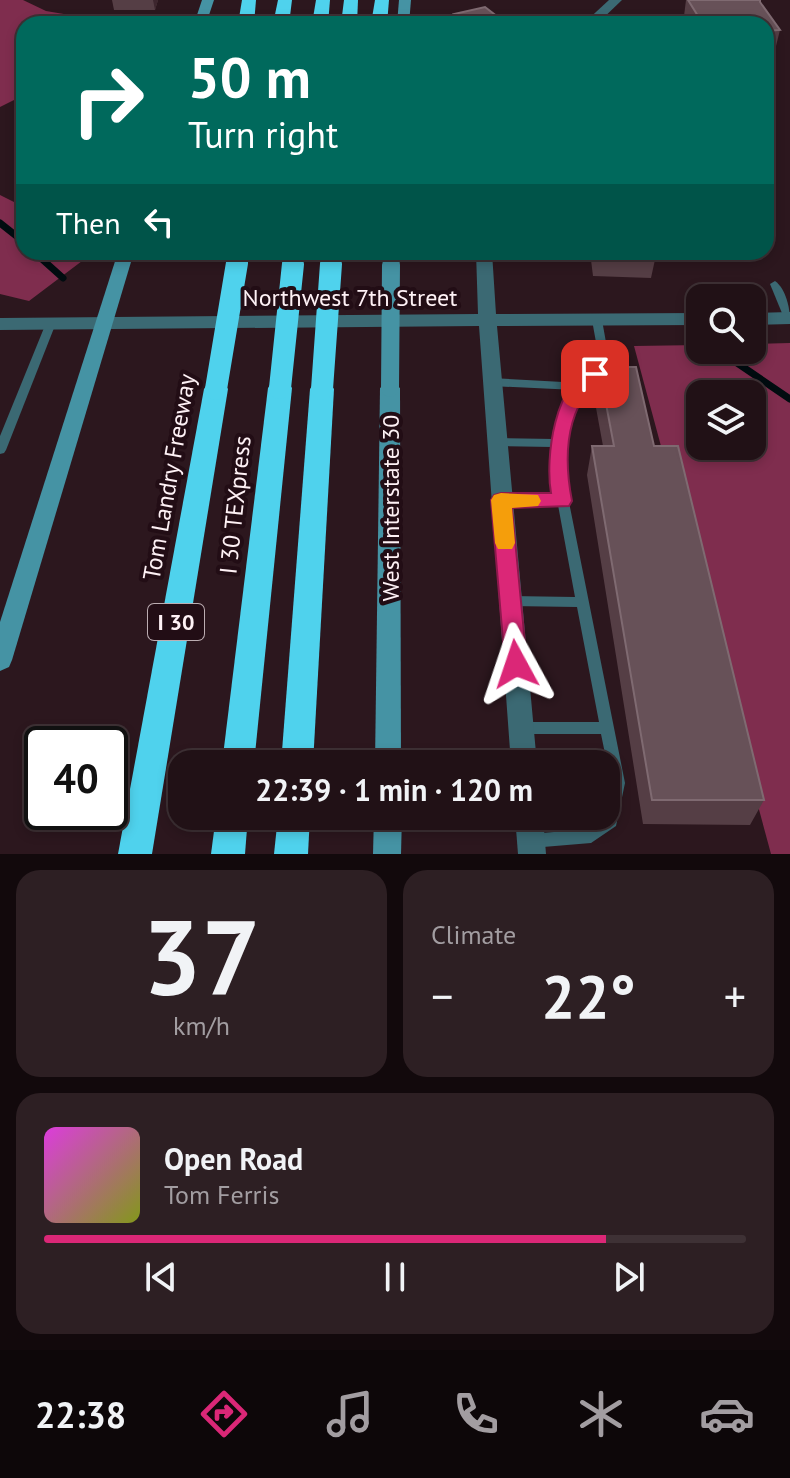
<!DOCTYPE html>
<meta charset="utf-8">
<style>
:root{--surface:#211116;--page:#2d1f23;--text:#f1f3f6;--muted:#a29da1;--line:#3e3135;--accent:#db2777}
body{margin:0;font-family:"PT Sans",sans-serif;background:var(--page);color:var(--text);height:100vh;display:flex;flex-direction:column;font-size:30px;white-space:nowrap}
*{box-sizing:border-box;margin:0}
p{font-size:26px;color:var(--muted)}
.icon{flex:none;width:44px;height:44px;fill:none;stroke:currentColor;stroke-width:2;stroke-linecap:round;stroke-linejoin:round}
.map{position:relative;height:854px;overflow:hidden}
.drawer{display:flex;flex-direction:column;gap:16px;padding:16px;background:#12090c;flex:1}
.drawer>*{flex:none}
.banner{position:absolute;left:16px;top:16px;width:758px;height:244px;border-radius:24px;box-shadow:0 4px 12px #0003,0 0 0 2px var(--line);background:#00695c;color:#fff;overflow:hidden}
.tools{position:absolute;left:686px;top:284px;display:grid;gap:16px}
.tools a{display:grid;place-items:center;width:80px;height:80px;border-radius:16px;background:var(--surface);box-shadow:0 4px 12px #0003,0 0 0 2px var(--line);font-size:40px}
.speed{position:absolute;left:24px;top:726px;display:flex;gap:16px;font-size:40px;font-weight:700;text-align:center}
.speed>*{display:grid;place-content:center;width:104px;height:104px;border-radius:50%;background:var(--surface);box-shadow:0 4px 12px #0003,0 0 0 2px var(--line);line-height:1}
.speed .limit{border:4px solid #111;border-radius:12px;background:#fff;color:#111}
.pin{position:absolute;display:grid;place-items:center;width:68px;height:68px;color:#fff;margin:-34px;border-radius:16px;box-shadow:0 4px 12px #0006}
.me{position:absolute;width:88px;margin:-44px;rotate:355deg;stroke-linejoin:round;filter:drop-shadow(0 0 6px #0008)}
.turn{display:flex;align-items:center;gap:28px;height:168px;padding:0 40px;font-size:36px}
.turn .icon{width:104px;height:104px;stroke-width:2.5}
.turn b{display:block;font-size:56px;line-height:68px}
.then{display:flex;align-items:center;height:76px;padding:0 40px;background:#0003;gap:16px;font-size:30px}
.big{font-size:60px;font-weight:600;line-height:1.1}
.drawer .tile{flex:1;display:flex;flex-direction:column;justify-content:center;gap:12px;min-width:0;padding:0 28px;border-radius:24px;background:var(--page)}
.drawer .dial{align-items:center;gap:0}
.dial b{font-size:104px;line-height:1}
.song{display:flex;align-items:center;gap:24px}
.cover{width:96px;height:96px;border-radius:12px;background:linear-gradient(135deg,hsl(300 70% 55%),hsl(70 70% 35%))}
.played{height:8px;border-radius:4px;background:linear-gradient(90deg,var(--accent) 80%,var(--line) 80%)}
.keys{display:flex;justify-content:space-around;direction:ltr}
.heat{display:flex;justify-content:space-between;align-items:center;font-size:44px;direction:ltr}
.drawer .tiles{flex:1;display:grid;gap:16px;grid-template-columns:1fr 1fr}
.tile:last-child{grid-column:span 2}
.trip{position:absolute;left:168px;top:750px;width:452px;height:80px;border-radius:24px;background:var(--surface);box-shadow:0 4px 12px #0003,0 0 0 2px var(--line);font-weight:600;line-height:80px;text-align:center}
.dock{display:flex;height:128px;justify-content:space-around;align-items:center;background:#0d0709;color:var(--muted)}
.dock .icon{width:56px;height:56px}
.dock .on{color:var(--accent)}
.dock b{font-size:36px;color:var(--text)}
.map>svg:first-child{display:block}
.forest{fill:#7f2d4e;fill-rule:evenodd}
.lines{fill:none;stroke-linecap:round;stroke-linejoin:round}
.stream{stroke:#010c10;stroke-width:7}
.service{fill:#3b6973;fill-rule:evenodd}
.tertiary{fill:#3b6973;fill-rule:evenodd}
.secondary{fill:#4593a4;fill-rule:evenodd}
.motorway{fill:#4fd2ed;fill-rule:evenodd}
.secondary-bridge{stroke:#4593a4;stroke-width:18}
.motorway-bridge{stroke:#4fd2ed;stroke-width:22}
.wall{fill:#553e45}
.shaded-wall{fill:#3d262e}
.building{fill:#675158;stroke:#7f6a71;stroke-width:2}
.route{fill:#db2777;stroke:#8e194d;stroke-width:2}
.slow{fill:#f59e0b}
.labels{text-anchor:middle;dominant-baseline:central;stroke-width:8;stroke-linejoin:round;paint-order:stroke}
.shield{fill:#220d15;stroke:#bcadb2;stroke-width:2}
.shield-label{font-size:22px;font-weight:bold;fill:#fef1f5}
.street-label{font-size:24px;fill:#fef1f5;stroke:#220d15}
</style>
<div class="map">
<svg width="790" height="854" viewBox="0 0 790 854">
<rect width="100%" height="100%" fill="#2c171e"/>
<g class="forest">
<polygon points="0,0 23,0 46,11 123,24 24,24 24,95 0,107"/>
<polygon points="0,195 24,207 24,252 86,252 86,258 29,301 0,294"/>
<path d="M790 343V854H771L634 346 700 345V350H752V344ZM700 394H752V446H700Z"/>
</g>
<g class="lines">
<g class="stream">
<polyline points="0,223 24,242"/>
<polyline points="34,252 63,278"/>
<polyline points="718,350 790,399"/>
</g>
<g class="service">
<path d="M775 281C786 289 790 308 790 321L785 320 784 318 770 284Z"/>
<polygon points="597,317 602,320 609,359 575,408 564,443 563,472 625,783 616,826 591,843 531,848 526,846 523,841 526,836 531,834 588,829 606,816 611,783 601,734 521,734 516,733 514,728 516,723 521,722 599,722 577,607 510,606 506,605 504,601 506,597 510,596 575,597 558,505 501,504 497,503 495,500 497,497 501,496 556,496 551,472 552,447 496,446 490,442 496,438 554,439 565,407 576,390 491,386 486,382 491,378 581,383 599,359 592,320"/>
<polygon points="51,320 56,323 6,450 4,453 0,454 0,436 46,323"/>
</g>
<g class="tertiary">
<polygon points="609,0 622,0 597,24 583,24"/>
<polygon points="476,252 492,252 496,314 700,313 700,325 497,326 537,764 511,764 479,326 0,330 0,318 478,314"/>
<polygon points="790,312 790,324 752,325 752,313"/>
<polygon points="515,816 543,816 546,854 518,854"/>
</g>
<g class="secondary">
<polygon points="202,0 214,0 206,24 194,24"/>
<polygon points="399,0 411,0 409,24 397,24"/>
<polygon points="118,252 134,252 12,660 9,667 0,671 0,622"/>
<polygon points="390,381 400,388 401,764 375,764 380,388"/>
<polygon points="374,816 402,816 401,854 373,854"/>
</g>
<g class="motorway">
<polygon points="242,0 256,0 254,24 238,24"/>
<polygon points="278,0 292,0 289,24 273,24"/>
<polygon points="316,0 330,0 328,24 312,24"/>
<polygon points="344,0 358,0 357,24 341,24"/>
<polygon points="375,0 389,0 387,24 371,24"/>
<polygon points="280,380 288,382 292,388 254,764 222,764 268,388 272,382"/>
<polygon points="216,381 224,383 228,389 152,854 118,854 204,389 208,383"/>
<polygon points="322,381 330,383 334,389 313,764 281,764 310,389 314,383"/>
<polygon points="216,816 248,816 245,854 211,854"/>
<polygon points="278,816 310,816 308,854 274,854"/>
</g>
<polyline class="secondary-bridge" points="390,388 391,265"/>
<g class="motorway-bridge">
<polyline points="280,388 293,264"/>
<polyline points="216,389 237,263"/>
<polyline points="322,389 331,264"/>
</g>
</g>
<g class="wall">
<polygon points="112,0 158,0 155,10 114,10"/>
<polygon points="686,0 760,0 760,2 780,30 771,66 766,66 766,24 683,24"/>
<polygon points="454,14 507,24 453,24"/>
<polygon points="590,252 655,252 656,255 651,278 593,276"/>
<polygon points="599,367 654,446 764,800 750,825 643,824 587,475 592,446 603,446 594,397"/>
</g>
<polygon class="shaded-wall" points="153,0 158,0 155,10"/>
<g class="building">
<polygon points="688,0 760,0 760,2 780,30 766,31 766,24 703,24"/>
<polygon points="485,7 507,24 465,24 454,14"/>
<polygon points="597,252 655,252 656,255 597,253"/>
<polygon points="599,367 636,367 654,446 678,446 764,800 652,800 592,446 614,446"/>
</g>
<path class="route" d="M595 368 604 374C599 381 592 386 587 392 564 424 565 465 572 501L569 506 512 508 527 664 523 671 516 674 508 671 505 664 491 500 494 495 501 493H551C545 459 554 380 595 368Z"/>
<polygon class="slow" points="501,493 538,495 541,501 538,506 512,508 515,543 512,549 498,549 495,543 491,500 494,495"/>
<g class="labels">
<rect class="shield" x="148" y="604" width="56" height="36" rx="6"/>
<g class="shield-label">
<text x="176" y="622">I 30</text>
</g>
<g class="street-label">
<text x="350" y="297">Northwest 7th Street</text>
<text transform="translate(169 477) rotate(-80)">Tom Landry Freeway</text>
<text transform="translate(235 505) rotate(-84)">I 30 TEXpress</text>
<text transform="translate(390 508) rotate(-90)">West Interstate 30</text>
</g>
</g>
</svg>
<div class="tools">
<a><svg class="icon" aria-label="search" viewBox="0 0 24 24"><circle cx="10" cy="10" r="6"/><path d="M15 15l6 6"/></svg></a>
<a><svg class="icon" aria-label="layers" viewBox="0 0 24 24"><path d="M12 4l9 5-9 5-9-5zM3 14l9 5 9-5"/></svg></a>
</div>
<div class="speed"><div class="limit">40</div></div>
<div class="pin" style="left:595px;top:374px;background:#d93025"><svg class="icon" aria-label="arrive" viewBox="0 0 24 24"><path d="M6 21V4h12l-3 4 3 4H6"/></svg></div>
<svg class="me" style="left:516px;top:664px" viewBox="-20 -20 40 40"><path d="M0-17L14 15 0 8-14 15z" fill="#db2777" stroke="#fff" stroke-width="4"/></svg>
<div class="trip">22:39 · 1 min · 120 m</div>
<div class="banner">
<div class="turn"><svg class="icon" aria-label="right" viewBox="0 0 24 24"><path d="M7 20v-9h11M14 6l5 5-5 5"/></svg><div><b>50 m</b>Turn right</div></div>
<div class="then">Then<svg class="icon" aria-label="left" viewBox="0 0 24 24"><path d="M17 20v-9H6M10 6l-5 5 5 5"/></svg></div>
</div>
</div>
<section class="drawer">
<div class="tiles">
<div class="tile dial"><b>37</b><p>km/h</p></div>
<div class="tile"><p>Climate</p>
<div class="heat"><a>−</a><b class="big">22°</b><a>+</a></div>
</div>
<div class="tile">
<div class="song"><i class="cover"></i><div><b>Open Road</b><p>Tom Ferris</p></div></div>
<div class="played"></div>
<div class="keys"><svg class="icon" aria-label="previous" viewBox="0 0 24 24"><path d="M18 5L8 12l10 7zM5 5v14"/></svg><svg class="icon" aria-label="pause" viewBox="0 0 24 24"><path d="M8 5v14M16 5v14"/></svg><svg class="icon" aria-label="next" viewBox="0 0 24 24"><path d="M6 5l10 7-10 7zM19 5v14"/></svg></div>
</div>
</div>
</section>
<nav class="dock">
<b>22:38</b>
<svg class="icon on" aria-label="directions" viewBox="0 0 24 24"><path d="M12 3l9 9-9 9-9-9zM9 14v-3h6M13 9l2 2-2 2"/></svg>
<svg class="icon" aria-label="music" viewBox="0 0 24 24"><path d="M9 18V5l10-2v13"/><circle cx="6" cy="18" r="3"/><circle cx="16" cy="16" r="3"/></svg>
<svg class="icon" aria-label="phone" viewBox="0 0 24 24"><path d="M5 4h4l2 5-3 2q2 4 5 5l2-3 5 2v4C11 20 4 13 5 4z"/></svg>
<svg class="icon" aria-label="climate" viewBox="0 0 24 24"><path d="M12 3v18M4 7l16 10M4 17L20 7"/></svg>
<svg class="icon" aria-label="car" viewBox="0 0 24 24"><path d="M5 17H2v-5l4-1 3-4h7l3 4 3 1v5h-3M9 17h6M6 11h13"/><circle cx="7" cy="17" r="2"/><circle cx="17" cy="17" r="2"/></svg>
</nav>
